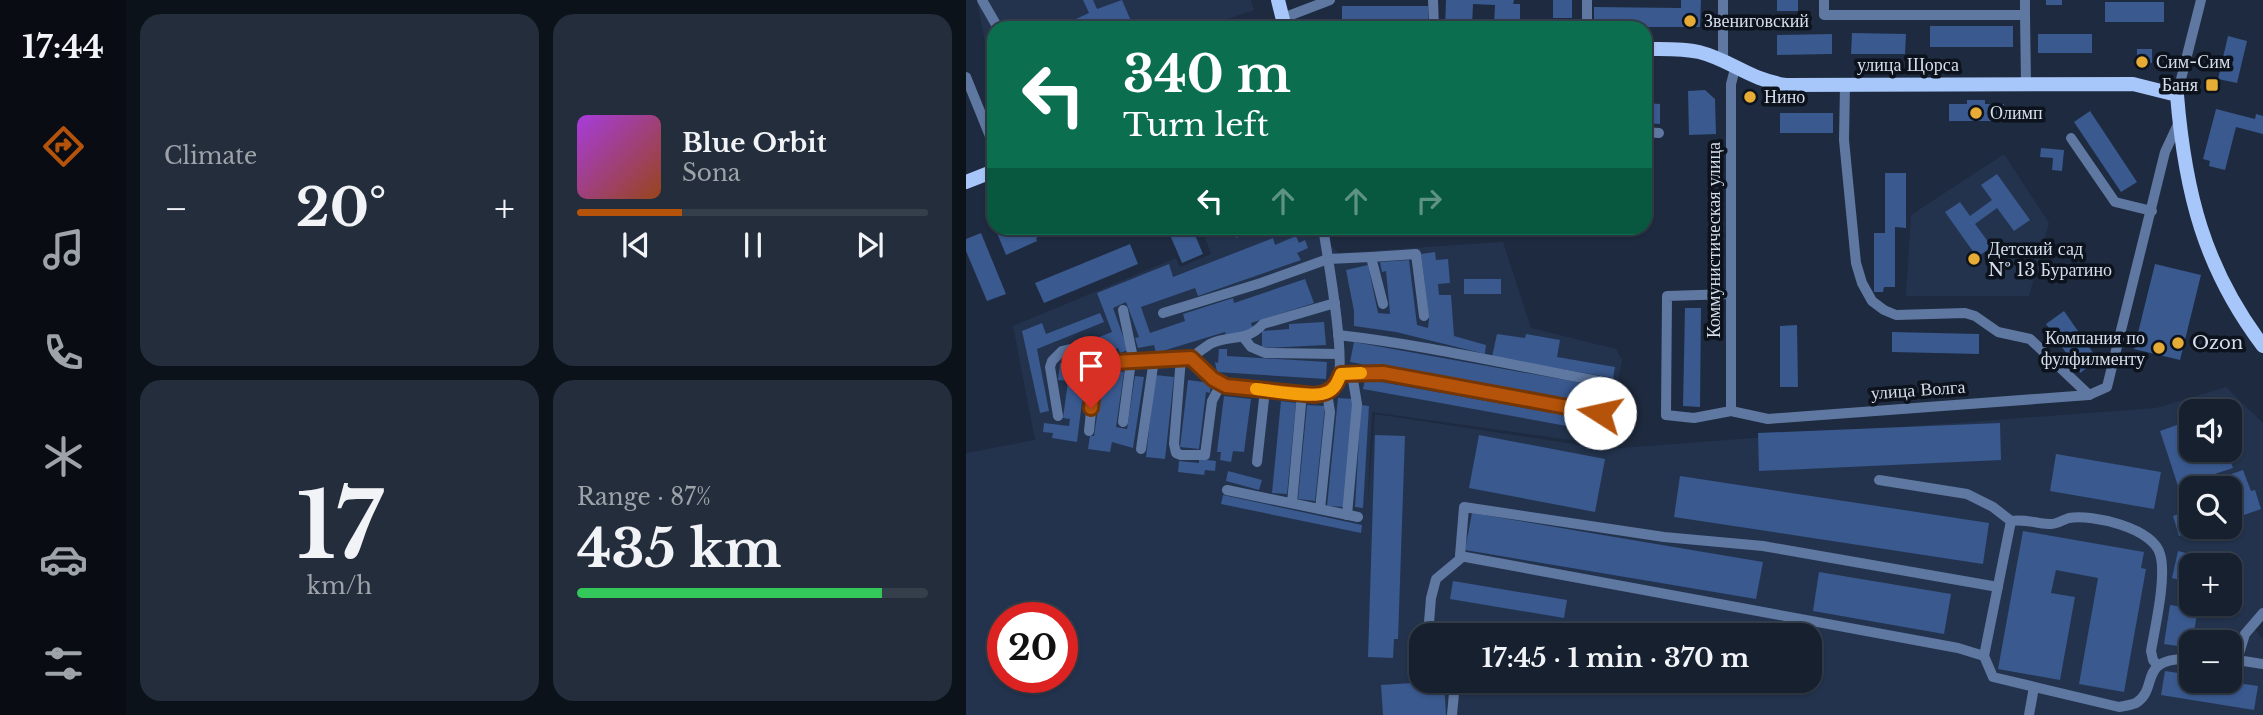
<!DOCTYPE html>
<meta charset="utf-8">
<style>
:root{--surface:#16202f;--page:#232d3b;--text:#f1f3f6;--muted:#9ea3aa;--line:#353e4b;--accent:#b45309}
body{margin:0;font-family:"Libre Baskerville",serif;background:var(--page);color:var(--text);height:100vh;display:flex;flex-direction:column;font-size:26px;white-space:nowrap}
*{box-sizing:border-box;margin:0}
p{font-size:23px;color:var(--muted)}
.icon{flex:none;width:38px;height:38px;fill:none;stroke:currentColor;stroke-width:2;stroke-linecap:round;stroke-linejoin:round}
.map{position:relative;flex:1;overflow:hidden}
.details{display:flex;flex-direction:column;gap:14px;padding:14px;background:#0c121a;width:840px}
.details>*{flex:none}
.hud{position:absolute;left:21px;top:21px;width:665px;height:214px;border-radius:21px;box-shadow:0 2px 5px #0004,0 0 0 2px var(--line);background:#0b6e4f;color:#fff;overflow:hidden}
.fabs{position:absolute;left:1213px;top:399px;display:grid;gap:14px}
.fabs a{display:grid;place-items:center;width:63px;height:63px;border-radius:14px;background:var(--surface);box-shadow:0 2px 5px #0004,0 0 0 2px var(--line);font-size:35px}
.speed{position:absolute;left:21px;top:602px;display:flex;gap:14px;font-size:35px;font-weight:700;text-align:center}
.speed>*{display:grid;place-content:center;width:91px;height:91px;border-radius:50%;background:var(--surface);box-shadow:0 2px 5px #0004,0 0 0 2px var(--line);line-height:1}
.speed .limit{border:10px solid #d22;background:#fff;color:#111}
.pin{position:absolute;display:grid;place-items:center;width:60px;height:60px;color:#fff;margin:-72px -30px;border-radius:50% 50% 50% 0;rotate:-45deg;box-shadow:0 0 7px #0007}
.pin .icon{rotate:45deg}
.me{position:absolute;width:77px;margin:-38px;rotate:280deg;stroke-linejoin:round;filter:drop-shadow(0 0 5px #0008)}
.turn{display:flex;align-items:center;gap:24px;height:147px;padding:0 21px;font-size:32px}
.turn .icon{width:91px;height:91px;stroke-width:2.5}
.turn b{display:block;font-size:49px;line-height:60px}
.lanes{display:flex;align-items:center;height:66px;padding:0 21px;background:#0003;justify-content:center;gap:35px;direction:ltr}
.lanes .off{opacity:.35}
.big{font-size:52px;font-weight:700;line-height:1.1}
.details .widget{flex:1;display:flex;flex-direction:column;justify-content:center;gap:10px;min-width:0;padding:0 24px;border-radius:21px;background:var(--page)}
.details .dial{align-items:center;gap:0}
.dial b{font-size:91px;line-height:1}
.song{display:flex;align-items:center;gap:21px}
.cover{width:84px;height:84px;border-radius:10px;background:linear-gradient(135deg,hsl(280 70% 55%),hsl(20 70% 35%))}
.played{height:7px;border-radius:4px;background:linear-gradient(90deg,var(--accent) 30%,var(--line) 30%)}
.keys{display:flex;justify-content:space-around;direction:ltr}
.heat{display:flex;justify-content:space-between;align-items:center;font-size:38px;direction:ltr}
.charge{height:10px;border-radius:5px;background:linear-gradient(90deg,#34c759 87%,var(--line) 0)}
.details .tiles{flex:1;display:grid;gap:14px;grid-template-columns:repeat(2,1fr)}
.trip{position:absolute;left:443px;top:623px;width:413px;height:70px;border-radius:21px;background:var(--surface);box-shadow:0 2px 5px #0004,0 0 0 2px var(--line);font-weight:700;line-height:70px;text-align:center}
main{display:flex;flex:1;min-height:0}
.dock{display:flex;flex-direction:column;width:126px;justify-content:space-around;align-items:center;background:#090d13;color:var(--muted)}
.dock .icon{width:49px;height:49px}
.dock .active{color:var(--accent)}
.dock b{font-size:32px;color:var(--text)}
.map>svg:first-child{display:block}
.built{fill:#23334d;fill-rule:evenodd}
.building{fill:#39598f}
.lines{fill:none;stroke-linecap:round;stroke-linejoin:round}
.minor{stroke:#5f78a1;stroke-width:10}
.major{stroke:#a7c6f9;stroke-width:14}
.route-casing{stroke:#753606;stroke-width:18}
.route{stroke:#b45309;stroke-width:12}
.slow{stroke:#f59e0b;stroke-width:12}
.poi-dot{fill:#e7ac36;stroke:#0d131c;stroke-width:2.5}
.labels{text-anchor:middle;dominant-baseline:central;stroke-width:7;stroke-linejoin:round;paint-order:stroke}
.poi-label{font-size:18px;fill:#d5deeb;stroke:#0d131c;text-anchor:start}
.street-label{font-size:18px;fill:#d5deeb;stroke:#0d131c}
</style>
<main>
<nav class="dock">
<b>17:44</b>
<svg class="icon active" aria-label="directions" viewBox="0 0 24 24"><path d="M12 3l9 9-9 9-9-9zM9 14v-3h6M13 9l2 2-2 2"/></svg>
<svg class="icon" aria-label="music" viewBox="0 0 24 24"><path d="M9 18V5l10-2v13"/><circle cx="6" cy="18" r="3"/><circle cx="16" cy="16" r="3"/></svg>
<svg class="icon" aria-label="phone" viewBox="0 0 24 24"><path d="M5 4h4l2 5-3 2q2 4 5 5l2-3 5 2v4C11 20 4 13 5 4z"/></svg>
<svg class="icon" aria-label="climate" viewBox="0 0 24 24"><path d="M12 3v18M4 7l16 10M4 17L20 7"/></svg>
<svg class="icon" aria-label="car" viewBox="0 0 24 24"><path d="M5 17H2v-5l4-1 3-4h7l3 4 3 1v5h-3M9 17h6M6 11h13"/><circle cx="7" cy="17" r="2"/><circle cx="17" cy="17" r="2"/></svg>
<svg class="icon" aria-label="filters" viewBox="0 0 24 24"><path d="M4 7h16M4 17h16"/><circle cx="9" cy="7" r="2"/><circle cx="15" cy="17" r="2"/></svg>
</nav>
<section class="details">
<div class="tiles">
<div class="widget"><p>Climate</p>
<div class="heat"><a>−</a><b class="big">20°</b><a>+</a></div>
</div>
<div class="widget">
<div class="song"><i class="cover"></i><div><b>Blue Orbit</b><p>Sona</p></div></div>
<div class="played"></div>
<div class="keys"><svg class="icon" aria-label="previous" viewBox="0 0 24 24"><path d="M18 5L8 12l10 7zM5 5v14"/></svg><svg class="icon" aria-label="pause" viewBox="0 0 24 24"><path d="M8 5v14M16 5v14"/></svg><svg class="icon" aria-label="next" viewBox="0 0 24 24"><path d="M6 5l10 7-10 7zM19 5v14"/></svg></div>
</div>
<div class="widget dial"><b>17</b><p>km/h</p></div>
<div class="widget"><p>Range · 87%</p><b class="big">435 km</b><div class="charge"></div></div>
</div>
</section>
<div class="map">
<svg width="1297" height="715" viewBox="0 0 1297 715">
<rect width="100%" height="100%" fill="#1e2a3f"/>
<g class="built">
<polygon points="11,0 285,0 288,10 236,28 28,28 28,91"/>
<polygon points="1038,154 1083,223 1063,296 940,296 945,215"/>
<path d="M246 228H348L372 253 537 242 565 328 650 349 656 360 640 445 406 412 402 500 409 414 641 449 1190 408 1260 387 1297 423V619L1285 624 1297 639V715H0V453L69 440 47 326 210 258 214 267 245 254 237 231ZM1225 411H1264V450H1225ZM1225 488H1264V527H1225ZM1225 565H1264V604H1225ZM37 618H96V677H37ZM455 635H844V681H455ZM1225 642H1264V681H1225Z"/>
</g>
<g class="building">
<polygon points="117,0 127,0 131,9 156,0 165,21 161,23 159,19 139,28 101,28 99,24 123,13"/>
<polygon points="480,0 548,0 547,4 554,4 554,26 528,25 529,5 507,4 506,28 479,28"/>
<rect x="587" y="0" width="19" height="18"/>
<polygon points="715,0 735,0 734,27 628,27 628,7 715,8"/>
<rect x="811" y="0" width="21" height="11"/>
<rect x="1080" y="0" width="16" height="5"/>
<rect x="1139" y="2" width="59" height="20"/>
<rect x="376" y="6" width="86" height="22"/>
<rect x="964" y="26" width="83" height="21"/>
<polygon points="886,33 940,34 939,54 885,54"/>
<polygon points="866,34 866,54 811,55 811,35"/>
<rect x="1072" y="34" width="54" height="19"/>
<polygon points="1262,36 1281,41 1271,83 1252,79"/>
<rect x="1171" y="49" width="15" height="14"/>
<polygon points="739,90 749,99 750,134 723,135 722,91"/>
<polygon points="1001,100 1019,100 1019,104 1038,104 1038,121 983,121 983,104 1001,104"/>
<polygon points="679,103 694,104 694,124 679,123"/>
<polygon points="1250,109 1289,119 1290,114 1297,116 1297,134 1270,127 1259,170 1243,166 1244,161 1237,159"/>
<polygon points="1124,111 1171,182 1155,192 1108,122"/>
<rect x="814" y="113" width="53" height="20"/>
<polygon points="1075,148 1098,150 1096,171 1086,170 1087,158 1074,157"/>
<polygon points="919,173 940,173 940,228 929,227 929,287 918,287 917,292 908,292 908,233 919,233"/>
<polygon points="1031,174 1064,220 1048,231 1031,208 1009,224 1026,247 1011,257 979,212 994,202 1004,216 1026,200 1015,185"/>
<polygon points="29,228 94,228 70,238 71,241 40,255"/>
<polygon points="201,228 226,228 237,254 216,263"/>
<polygon points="269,228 296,228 270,238 266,229"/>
<polygon points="15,233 40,294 21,301 0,251 0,239"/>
<polygon points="330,236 333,243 339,240 342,248 331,253 335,260 232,296 229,288 175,307 184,333 219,321 217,314 267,298 268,303 339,279 348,303 285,323 287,329 260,336 259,332 190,353 188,345 172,348 169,338 173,337 160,302 147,308 162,350 154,353 152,348 134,354 128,339 146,332 131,293 203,264 207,277 307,238 309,245"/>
<polygon points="164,244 172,264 78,303 69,283"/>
<polygon points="469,252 470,260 482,259 484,283 472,284 473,295 485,295 488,336 520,345 519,354 430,332 388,326 388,311 380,270 402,265 412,313 424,314 420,271 416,272 414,262 443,260 451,325 462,328 463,319 455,254"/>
<polygon points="1189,264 1235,275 1214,360 1168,349"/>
<rect x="498" y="279" width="37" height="15"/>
<polygon points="719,308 735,308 734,407 717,406"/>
<polygon points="1098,311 1132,360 1114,373 1080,324"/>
<polygon points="134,313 138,322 71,349 83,411 74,413 56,331 76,323 80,334"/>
<polygon points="358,322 360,345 296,348 296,331 323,329 323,324"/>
<polygon points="831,325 832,387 814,387 814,326"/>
<polygon points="926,332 1013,334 1013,354 926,352"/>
<polygon points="531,334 559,338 560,334 594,340 591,357 649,367 647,378 526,357"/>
<polygon points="388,342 644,388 641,408 384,362"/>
<polygon points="253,349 261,349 261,356 361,362 360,379 251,372 249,362 252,363"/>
<polygon points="94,363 125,367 120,402 116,402 111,442 86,438 87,433 77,432 78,423 103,426 104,419 97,418 102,381 92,380"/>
<polygon points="138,369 158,372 150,427 161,429 169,376 178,377 167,448 146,442 144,452 122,449 124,436 128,436"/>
<polygon points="189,375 208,377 199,459 180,457"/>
<polygon points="399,379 636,422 634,432 397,389"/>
<polygon points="222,380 245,383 244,393 240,392 233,449 214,447"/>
<polygon points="258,396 285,399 278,452 267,451 265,462 254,460 255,452 251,452"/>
<polygon points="372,398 388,399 378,507 361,506"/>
<polygon points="315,401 330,403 321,494 306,493"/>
<polygon points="341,405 359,406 349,501 332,499"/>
<polygon points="395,405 403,406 397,508 389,507"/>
<polygon points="1225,420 1225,450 1261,450 1267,468 1212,486 1194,431"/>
<polygon points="1034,423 1035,460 793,471 792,433"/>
<polygon points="409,435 439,436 432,639 428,639 427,658 402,657"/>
<polygon points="513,435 639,459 629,512 503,488"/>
<polygon points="1090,454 1195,472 1188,509 1084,491"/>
<polygon points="233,459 250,461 249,471 239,470 238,475 212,472 213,461 233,463"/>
<polygon points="1277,470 1285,491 1289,490 1295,509 1264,520 1264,488 1255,488 1251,479"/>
<polygon points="262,471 296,480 293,490 260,481"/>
<polygon points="714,476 1023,523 1017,564 708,517"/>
<polygon points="257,495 396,525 395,533 255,504"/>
<polygon points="1225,510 1225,527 1241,527 1213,536 1207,516"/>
<polygon points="506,513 797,562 790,599 499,550"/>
<polygon points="1057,531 1178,552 1175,568 1180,569 1158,692 1113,684 1132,578 1090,570 1085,593 1109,597 1094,680 1032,669"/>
<polygon points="1212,551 1228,555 1222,582 1206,578"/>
<polygon points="853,572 985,594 978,634 847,611"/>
<polygon points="487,581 601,600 598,618 484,599"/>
<polygon points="1204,605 1232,609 1225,648 1198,644"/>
<polygon points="1199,671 1225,675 1225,681 1258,681 1292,686 1288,710 1195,695"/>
<polygon points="478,681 480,715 417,715 415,685"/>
</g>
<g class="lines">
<g class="minor">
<polyline points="16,0 32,28"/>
<polyline points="467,0 468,28"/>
<polyline points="621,0 621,28"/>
<polyline points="858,0 858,15 1059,15 1059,0"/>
<polyline points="1059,15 1060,84"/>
<polyline points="317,18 364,0"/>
<polyline points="757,62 757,0"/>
<polyline points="0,77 28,146"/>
<polyline points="879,85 878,140 890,263 896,283 906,301 918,310 930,315 999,313 1009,316 1032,332 1064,339 1123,395"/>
<polyline points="1211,95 1235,0"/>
<polyline points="679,132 693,133"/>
<polyline points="1105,138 1149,202 1186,211"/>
<polyline points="479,230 547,232 547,228"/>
<polyline points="405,257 450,254 458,316"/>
<polyline points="765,294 701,296 700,415 728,418 765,411 802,419 1123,395 1141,387 1199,152 1213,122"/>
<polyline points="197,313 295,283 362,259 405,257 417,304"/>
<path d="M372 335C461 345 549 366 638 382"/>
<polyline points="278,338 285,347 299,353 373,354"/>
<polyline points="215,358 208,444 210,453 215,455 239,455 246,401 255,384"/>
<path d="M225 358C231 353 238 348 244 344 264 334 280 343 297 324L369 303"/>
<polyline points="375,374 417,373 634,413"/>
<polyline points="765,411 765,84 769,69"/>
<path d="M92 416 84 367 86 361 96 351 113 347 130 363 225 358 247 379 260 386 349 395C359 393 366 391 371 382 381 364 361 253 357 228"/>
<polyline points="157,422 166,353 157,310"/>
<polyline points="123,431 130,363"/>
<polyline points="175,449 188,359"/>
<polyline points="291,462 299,390"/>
<polyline points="913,480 1001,494 1027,507 1045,521"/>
<polyline points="261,490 392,517"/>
<polyline points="326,503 336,393"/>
<polyline points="354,509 364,412 361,393"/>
<polyline points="381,515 391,404 386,374"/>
<polyline points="494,556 498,507 698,537 797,546 1032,587"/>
<path d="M462 635 465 598 470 579 494 559V556L992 648 1018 656 1027 677 1153 707C1159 706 1165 705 1170 703 1194 688 1170 657 1225 659"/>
<path d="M1018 656 1045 521C1059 519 1069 523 1083 524 1090 525 1096 520 1103 518 1127 514 1187 528 1194 554 1201 576 1189 627 1185 651L1187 660 1192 666"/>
<polyline points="1264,659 1271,660 1279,634 1297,613"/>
<polyline points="1271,660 1297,664"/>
<polyline points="485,681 488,693 486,715"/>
<polyline points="1063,715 1068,687"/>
</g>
<g class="major">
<polyline points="312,0 319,28"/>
<path d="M679 49C697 49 716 48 733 52 765 60 784 80 820 85L1167 84 1211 95C1219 192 1238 268 1297 346"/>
<polyline points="0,182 28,171"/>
</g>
</g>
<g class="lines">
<g class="route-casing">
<path id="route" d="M125 408 130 363 225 358 247 379 260 386 349 395C364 393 369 388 375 374L417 373 634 413"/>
</g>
<use href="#route" class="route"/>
<path class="slow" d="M290 389C307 391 349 399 362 392 370 388 372 381 375 374L395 373"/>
</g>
<g class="poi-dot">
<circle cx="724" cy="21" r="7"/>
<circle cx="1176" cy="62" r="7"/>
<rect x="1239" y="78" width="14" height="14" rx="3.5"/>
<circle cx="784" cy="97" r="7"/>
<circle cx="1010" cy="113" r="7"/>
<circle cx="1008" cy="259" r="7"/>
<circle cx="1212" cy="343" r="7"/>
<circle cx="1193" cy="348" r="7"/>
</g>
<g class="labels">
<g class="poi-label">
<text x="738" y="21">Звениговский</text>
<text x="1190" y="62">Сим-Сим</text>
<text x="1232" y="85" text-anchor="end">Баня</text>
<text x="798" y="97">Нино</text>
<text x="1024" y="113">Олимп</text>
<text x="1022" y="249">Детский сад<tspan x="1022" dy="21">№ 13 Буратино</tspan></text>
<text x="1179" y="338" text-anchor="end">Компания по<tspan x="1179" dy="21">фулфилменту</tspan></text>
<text x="1226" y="343">Ozon</text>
</g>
<g class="street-label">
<text x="942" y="65">улица Щорса</text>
<text transform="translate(748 240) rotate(-90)">Коммунистическая улица</text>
<text transform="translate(952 390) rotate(-4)">улица Волга</text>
</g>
</g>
</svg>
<div class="fabs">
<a><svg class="icon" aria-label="sound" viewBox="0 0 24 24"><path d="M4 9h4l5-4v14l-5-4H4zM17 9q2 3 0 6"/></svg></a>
<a><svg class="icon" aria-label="search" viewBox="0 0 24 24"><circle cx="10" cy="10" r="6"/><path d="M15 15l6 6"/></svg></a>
<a>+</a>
<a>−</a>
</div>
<div class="speed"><div class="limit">20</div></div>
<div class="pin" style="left:125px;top:408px;background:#d93025"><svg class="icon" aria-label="arrive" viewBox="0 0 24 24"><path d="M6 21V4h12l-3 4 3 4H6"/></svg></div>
<svg class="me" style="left:634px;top:413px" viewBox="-20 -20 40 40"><circle r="19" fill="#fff"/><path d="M0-13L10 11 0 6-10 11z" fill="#b45309"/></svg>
<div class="trip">17:45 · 1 min · 370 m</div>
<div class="hud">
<div class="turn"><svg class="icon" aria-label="left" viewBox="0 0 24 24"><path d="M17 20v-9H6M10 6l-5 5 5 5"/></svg><div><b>340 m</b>Turn left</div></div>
<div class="lanes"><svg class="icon" aria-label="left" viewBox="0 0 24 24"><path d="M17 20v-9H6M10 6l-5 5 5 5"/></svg><svg class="icon off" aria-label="ahead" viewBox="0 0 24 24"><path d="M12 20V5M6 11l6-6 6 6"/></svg><svg class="icon off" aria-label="ahead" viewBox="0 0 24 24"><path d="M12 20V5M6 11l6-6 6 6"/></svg><svg class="icon off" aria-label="right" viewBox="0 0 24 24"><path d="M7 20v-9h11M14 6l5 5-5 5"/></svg></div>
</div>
</div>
</main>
